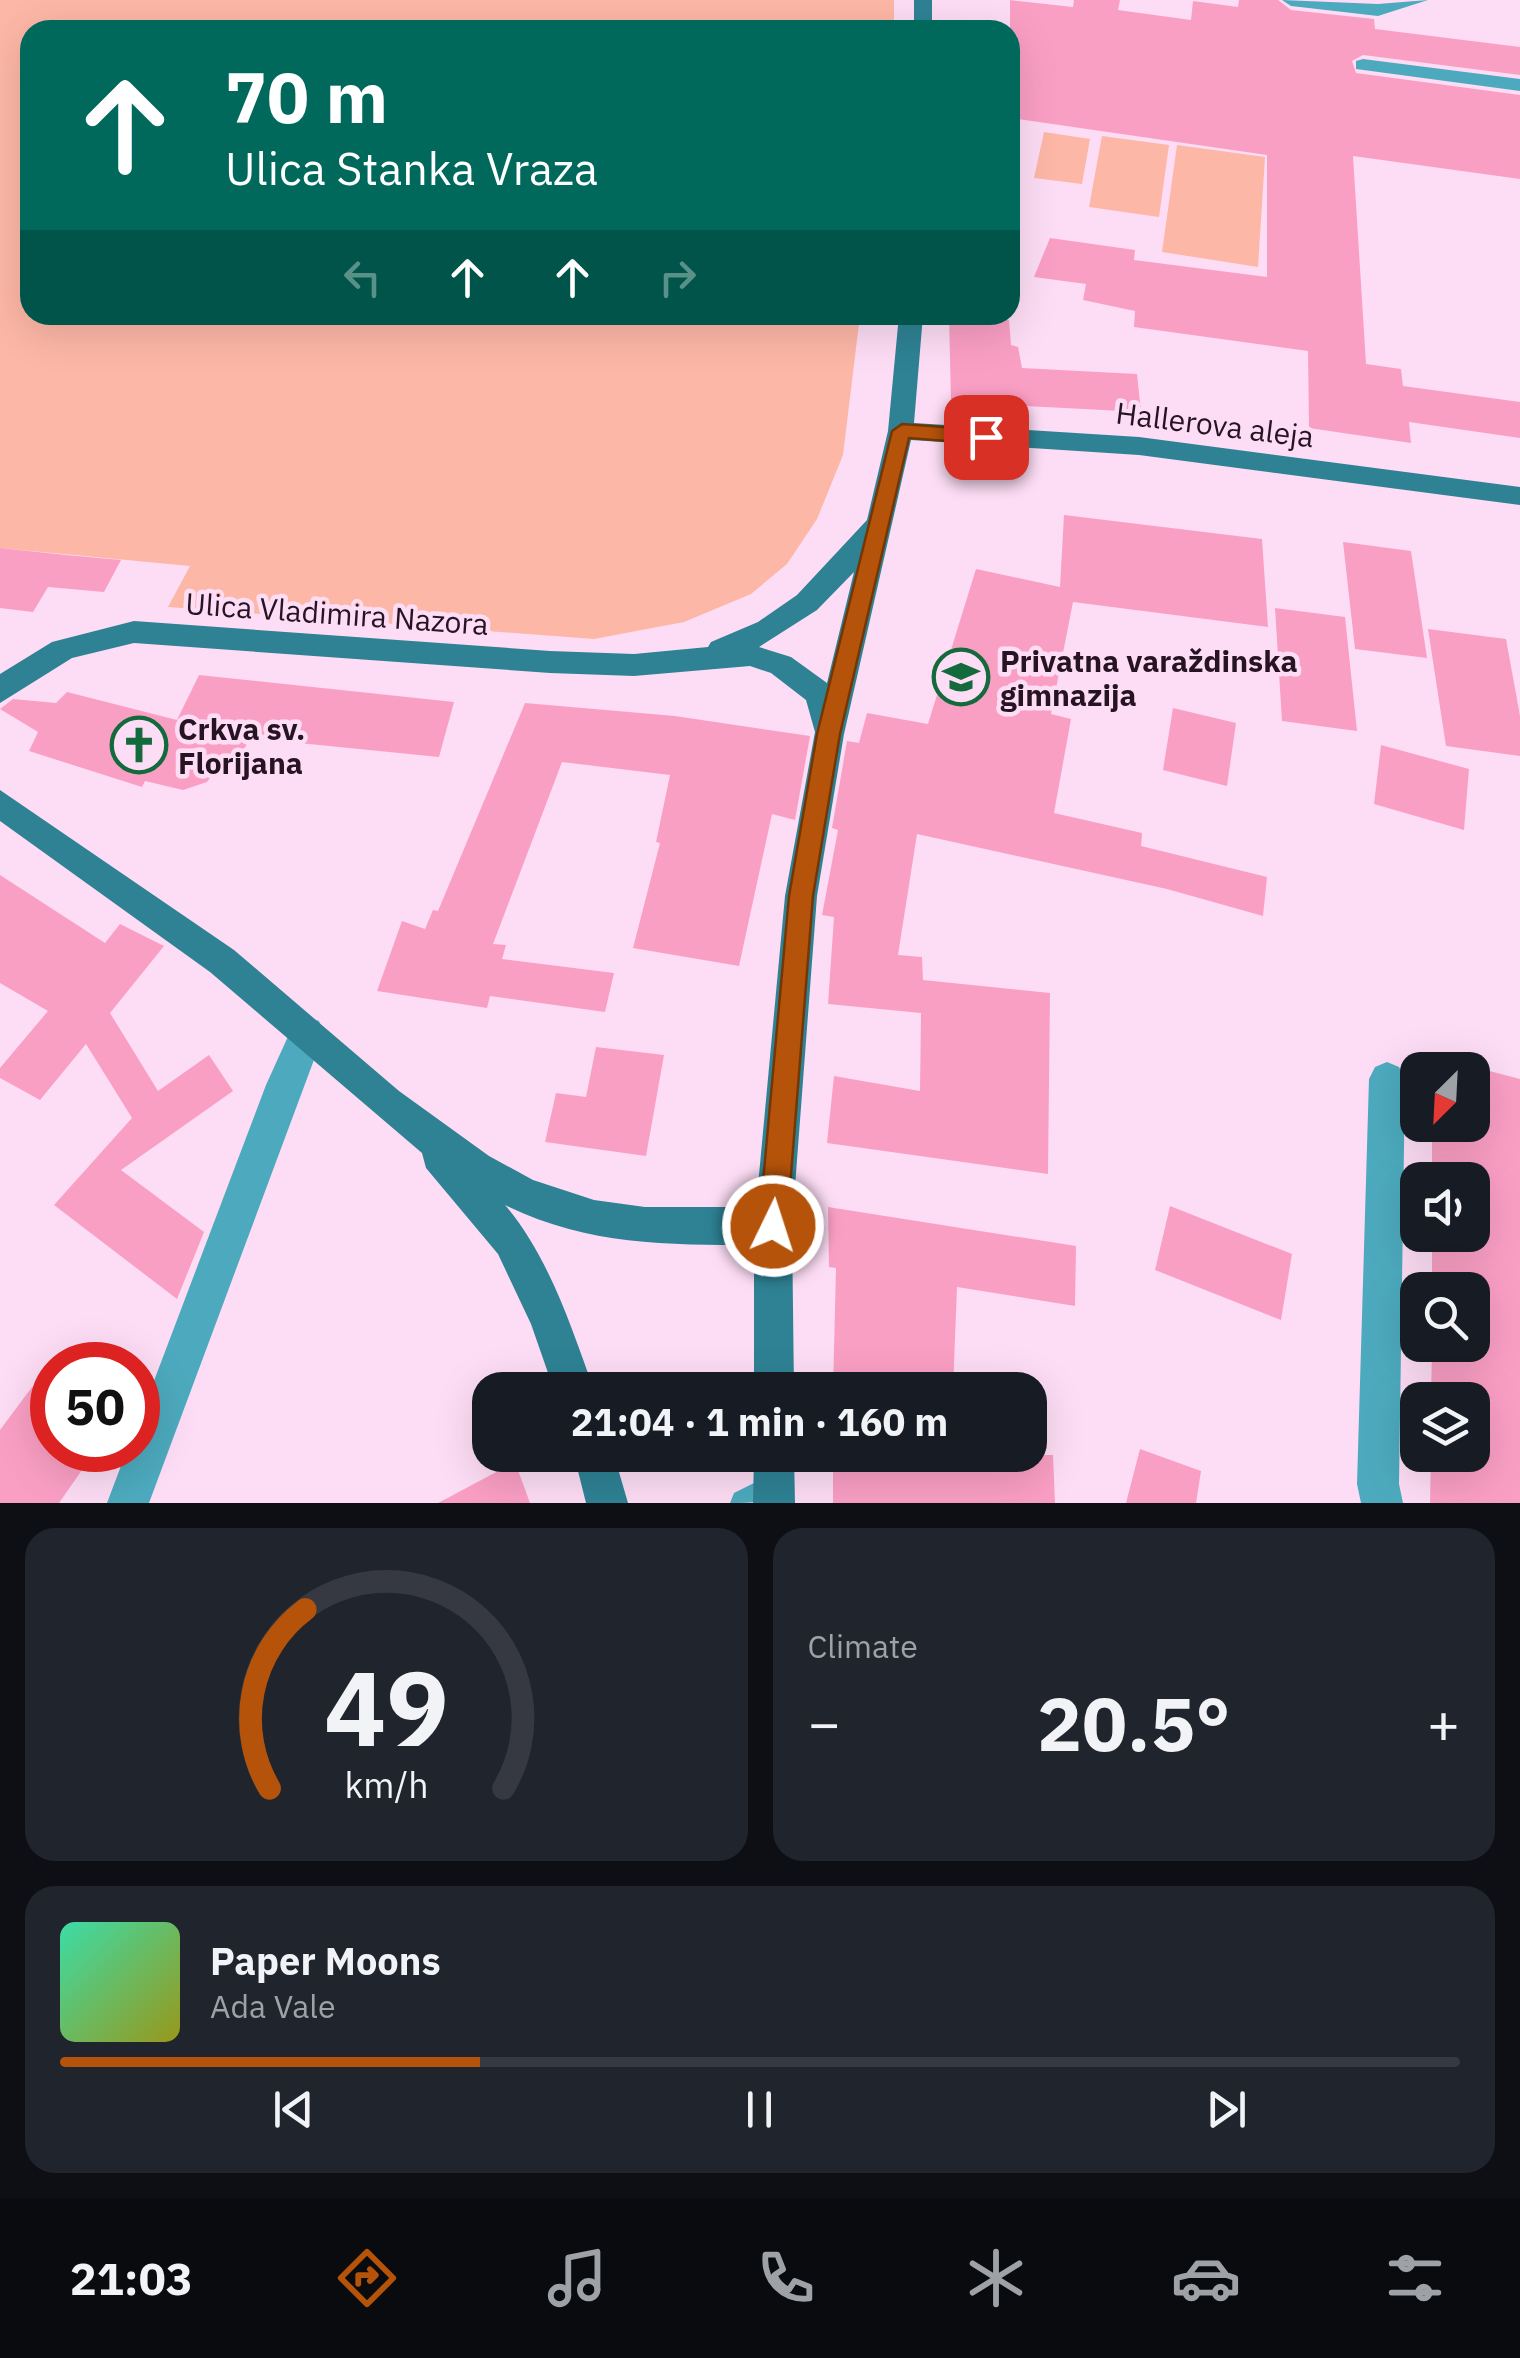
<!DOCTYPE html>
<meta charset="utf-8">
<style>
:root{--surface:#171b24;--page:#20242c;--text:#f1f3f6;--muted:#9ea1a6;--line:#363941;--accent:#b45309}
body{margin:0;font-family:"IBM Plex Sans",sans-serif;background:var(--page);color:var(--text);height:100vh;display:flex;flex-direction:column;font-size:38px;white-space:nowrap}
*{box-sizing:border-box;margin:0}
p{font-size:32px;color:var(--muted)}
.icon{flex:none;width:55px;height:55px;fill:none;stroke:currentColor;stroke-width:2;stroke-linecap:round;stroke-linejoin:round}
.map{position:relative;height:1503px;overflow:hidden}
.panel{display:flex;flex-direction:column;gap:25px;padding:25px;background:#0d0f14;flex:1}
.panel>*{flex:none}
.top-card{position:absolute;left:20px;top:20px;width:1000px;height:305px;border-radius:30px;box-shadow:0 10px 40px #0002;background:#00695c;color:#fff;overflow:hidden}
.needle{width:65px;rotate:204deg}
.tools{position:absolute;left:1400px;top:1052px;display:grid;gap:20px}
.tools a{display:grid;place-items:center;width:90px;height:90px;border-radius:20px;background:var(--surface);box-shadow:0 10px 40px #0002;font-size:50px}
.speed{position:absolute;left:30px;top:1342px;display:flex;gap:20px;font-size:50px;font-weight:700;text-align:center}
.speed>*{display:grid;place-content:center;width:130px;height:130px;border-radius:50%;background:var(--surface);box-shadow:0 10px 40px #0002;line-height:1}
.speed .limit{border:15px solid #d22;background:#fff;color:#111}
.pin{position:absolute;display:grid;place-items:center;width:85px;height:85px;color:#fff;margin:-42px;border-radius:20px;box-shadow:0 5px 15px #0006}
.me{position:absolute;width:110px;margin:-55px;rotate:4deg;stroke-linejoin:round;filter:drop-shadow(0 0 8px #0008)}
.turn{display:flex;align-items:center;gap:35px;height:210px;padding:0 40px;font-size:45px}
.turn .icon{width:130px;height:130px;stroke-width:2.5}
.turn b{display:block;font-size:70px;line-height:85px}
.lanes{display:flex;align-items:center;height:95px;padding:0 40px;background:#0003;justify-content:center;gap:50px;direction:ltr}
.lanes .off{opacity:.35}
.big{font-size:75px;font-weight:700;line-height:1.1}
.panel .card{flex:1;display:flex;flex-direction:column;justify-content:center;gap:15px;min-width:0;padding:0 35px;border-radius:30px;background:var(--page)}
.panel .dial{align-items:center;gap:0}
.dial svg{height:260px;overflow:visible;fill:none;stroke:var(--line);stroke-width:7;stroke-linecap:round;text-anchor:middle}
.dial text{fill:var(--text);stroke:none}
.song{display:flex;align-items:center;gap:30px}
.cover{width:120px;height:120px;border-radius:15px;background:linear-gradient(135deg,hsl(160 70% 55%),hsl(60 70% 35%))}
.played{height:10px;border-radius:5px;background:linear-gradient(90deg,var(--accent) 30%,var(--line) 30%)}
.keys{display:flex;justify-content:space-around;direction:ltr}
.heat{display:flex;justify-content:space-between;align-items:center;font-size:55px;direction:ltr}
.panel .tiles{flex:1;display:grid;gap:25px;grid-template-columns:1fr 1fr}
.card:last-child{grid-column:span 2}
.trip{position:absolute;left:472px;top:1372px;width:575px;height:100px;border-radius:30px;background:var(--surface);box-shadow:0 10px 40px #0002;font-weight:700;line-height:100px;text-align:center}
.menu{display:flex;height:160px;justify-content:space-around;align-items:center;background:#090b0e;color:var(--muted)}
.menu .icon{width:70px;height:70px}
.menu .on{color:var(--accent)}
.menu b{font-size:45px;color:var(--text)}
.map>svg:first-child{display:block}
.green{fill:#fdb7a6}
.building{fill:#fa9fc4}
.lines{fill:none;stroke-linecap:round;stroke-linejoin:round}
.lane{fill:#4daabe;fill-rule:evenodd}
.street{fill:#4daabe;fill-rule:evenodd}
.secondary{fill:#2e8294;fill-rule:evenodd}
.route{fill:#b45309;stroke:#753606;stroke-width:2.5}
.labels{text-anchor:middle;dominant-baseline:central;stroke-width:9;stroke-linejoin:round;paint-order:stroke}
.street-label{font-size:30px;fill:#271423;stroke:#fdddf5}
.poi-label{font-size:30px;font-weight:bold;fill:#271423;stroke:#fdddf5;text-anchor:start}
</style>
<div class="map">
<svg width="1520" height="1503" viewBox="0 0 1520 1503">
<rect width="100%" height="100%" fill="#fdddf5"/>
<g class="green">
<polygon points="0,0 894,0 894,30 30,30 30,315 860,315 843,455 817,519 787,564 751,594 684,622 594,639 168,607 190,566 0,548"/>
<polygon points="1044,132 1090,139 1082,184 1034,178"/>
<polygon points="1102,136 1169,145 1159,217 1089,207"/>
<polygon points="1177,145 1265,157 1258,267 1162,252"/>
</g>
<g class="building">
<polygon points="1010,0 1073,7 1074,0 1120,0 1118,10 1191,20 1193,1 1238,7 1239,0 1278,0 1291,10 1374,19 1375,29 1520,47 1520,75 1363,55 1352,61 1356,73 1520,95 1520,179 1353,156 1366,364 1401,369 1403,386 1520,402 1520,438 1409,422 1411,443 1309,428 1308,351 1134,327 1135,311 1083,300 1086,284 1034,277 1050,238 1135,250 1134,260 1267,277 1267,155 1010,118"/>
<polygon points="949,315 1009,320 1011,345 1018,347 1022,368 1137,374 1141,412 951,402"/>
<polygon points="1064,515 1262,539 1268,627 1073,602 1051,714 1071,719 1054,813 1142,833 1141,846 1267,877 1263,916 1167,889 917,834 898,955 922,957 923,980 1050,993 1048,1174 827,1143 834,1076 920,1091 921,1013 828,1004 834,917 822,915 838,830 832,828 847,741 859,743 867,713 928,724 976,569 1060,587"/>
<polygon points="1343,542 1411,551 1427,658 1355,649"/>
<polygon points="0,548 66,555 121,560 104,592 48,587 33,612 0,608"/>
<polygon points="1275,608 1345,617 1357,731 1282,721"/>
<polygon points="1428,629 1506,639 1520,716 1520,756 1446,746"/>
<polygon points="199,675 454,702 439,757 249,738 241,758 227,754 207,782 183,790 145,781 142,787 29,751 38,732 0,709 13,699 56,703 67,692 177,720"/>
<polygon points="525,703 675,716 810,736 795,820 772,814 739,966 633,948 660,843 656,842 670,775 562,762 493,944 506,945 502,959 614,973 605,1012 490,996 487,1008 377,991 402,921 425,929 433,910 438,911"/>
<polygon points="1173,708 1236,723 1227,786 1163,770"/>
<polygon points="1381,745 1469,769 1464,830 1374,804"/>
<polygon points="0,875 105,943 120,924 164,946 110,1013 158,1091 209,1055 233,1091 121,1170 204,1232 177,1299 54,1205 132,1118 86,1044 40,1100 0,1078 0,1068 48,1011 0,983"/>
<polygon points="596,1047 664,1055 646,1156 545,1142 556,1093 586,1097"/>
<polygon points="1432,1056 1520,1079 1520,1503 1430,1503 1431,1455 1472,1455 1472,1400 1431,1400 1432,1345 1472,1345 1472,1290 1432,1290 1432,1235 1472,1235 1472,1180 1432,1180 1432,1125 1472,1125 1472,1070 1432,1070"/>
<polygon points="1170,1206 1292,1254 1281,1320 1155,1270"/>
<polygon points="828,1207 1076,1246 1075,1306 957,1287 953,1390 833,1390 836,1268 829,1267"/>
<polygon points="32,1387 52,1401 52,1450 82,1470 59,1503 0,1503 0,1430"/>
<polygon points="1140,1449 1201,1471 1196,1503 1126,1503"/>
<polygon points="833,1455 1053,1455 1055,1503 833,1503"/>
<polygon points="515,1462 530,1503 438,1503"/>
</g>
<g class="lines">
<path class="lane" d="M774 1473 784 1477 788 1487C778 1503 751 1503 730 1503L734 1493Z"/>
<g class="street">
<polygon points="1282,0 1378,4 1428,0 1378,16 1291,6"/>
<polygon points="1363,59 1520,79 1520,91 1356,69 1356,61"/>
<polygon points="307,1017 319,1021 324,1033 149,1503 107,1503 127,1450 138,1450 138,1423 266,1085 295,1021"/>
<polygon points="1387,1062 1399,1067 1405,1079 1399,1484 1403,1503 1361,1503 1357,1484 1369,1079 1375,1067"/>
</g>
<g class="secondary">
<rect x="914" y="0" width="18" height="30"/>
<path d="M899 315H923L914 423 1139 437 1520 487V505L1139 455 911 440 844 734 817 896 792 1226 794 1390H754V1245C666 1245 586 1245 505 1205 549 1257 571 1326 594 1390H554L531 1324 498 1254 426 1168 422 1153 210 972 0 821V790L234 950 399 1091 489 1156 533 1180 594 1200 645 1207H756L785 896 815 732 806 700 771 673 750 666 634 676 550 673 134 643 72 658 0 703V674L52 642 134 621 550 651 634 654 708 647 711 642 758 622 797 595 867 520 888 431ZM854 572 827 683 791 657 759 647 817 610Z"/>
<polygon points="574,1455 614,1455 628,1503 586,1503"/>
<polygon points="754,1455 794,1455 795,1503 753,1503"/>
</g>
</g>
<polygon class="route" points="902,424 986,430 996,437 986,444 909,438 840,734 813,896 787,1226 783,1236 773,1240 763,1236 759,1226 789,896 817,734 892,431"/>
<defs>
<g id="school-ring" transform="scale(2.875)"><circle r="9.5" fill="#fdddf5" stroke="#136a3c" stroke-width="1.5"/><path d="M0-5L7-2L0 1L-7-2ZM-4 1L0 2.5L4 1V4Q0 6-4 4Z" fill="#136a3c"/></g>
<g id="church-ring" transform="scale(2.875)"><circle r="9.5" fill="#fdddf5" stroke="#136a3c" stroke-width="1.5"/><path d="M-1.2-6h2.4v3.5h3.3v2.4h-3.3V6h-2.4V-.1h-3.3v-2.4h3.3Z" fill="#136a3c"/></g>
</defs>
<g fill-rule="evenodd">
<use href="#school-ring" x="961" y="677"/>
<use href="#church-ring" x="139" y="745"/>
</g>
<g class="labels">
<g class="street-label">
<text transform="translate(1215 424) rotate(7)">Hallerova aleja</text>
<text transform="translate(337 613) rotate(4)">Ulica Vladimira Nazora</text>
</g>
<g class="poi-label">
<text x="1000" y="660">Privatna varaždinska<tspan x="1000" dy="34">gimnazija</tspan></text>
<text x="178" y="728">Crkva sv.<tspan x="178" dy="34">Florijana</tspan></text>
</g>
</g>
</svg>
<div class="tools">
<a><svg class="needle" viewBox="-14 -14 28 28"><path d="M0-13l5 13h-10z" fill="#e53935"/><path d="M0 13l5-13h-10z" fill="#9ea1a6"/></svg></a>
<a><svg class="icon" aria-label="sound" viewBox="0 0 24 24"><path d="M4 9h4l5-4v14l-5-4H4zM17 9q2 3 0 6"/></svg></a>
<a><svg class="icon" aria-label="search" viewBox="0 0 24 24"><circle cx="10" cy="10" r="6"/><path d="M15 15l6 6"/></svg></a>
<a><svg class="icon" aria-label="layers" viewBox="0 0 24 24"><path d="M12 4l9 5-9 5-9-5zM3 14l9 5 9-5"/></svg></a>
</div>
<div class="speed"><div class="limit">50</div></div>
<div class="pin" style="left:986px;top:437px;background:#d93025"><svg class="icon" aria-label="arrive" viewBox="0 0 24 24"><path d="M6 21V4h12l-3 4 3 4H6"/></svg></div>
<svg class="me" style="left:773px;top:1226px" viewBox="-20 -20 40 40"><circle r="17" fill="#b45309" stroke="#fff" stroke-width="3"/><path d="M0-11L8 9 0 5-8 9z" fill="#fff"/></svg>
<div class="trip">21:04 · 1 min · 160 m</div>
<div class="top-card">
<div class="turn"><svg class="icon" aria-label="ahead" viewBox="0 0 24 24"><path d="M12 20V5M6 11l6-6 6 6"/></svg><div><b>70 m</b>Ulica Stanka Vraza</div></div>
<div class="lanes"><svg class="icon off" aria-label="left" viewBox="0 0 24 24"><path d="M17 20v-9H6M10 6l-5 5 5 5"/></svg><svg class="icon" aria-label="ahead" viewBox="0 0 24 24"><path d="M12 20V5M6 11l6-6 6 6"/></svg><svg class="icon" aria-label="ahead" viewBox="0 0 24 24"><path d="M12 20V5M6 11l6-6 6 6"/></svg><svg class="icon off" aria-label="right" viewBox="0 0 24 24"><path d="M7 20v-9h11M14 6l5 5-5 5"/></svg></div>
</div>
</div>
<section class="panel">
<div class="tiles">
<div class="card dial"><svg viewBox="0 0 100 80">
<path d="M14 69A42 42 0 1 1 86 69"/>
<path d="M14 69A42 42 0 0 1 25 14" stroke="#b45309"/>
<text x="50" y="56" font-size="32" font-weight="700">49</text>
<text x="50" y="72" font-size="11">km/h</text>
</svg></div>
<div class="card"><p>Climate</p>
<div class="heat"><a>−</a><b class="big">20.5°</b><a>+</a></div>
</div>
<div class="card">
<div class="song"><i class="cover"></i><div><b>Paper Moons</b><p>Ada Vale</p></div></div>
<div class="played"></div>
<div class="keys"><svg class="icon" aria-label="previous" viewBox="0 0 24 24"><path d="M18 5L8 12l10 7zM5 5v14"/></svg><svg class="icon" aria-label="pause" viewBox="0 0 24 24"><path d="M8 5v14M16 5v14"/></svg><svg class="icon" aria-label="next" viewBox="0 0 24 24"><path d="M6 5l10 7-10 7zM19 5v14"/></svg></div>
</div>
</div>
</section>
<nav class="menu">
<b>21:03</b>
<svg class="icon on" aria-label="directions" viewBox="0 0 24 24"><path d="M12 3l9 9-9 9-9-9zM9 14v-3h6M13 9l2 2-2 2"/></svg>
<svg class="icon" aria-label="music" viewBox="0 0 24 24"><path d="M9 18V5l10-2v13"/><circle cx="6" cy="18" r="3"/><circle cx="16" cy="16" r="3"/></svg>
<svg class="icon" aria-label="phone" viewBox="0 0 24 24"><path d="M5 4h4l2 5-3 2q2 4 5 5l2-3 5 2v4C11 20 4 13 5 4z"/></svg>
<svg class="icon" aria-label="climate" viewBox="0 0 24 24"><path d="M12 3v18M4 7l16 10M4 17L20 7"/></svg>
<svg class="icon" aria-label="car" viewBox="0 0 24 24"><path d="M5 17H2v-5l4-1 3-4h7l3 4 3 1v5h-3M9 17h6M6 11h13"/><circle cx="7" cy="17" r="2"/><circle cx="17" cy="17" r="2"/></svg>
<svg class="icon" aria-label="filters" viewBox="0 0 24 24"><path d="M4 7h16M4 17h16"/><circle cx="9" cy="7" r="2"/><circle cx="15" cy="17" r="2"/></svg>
</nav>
